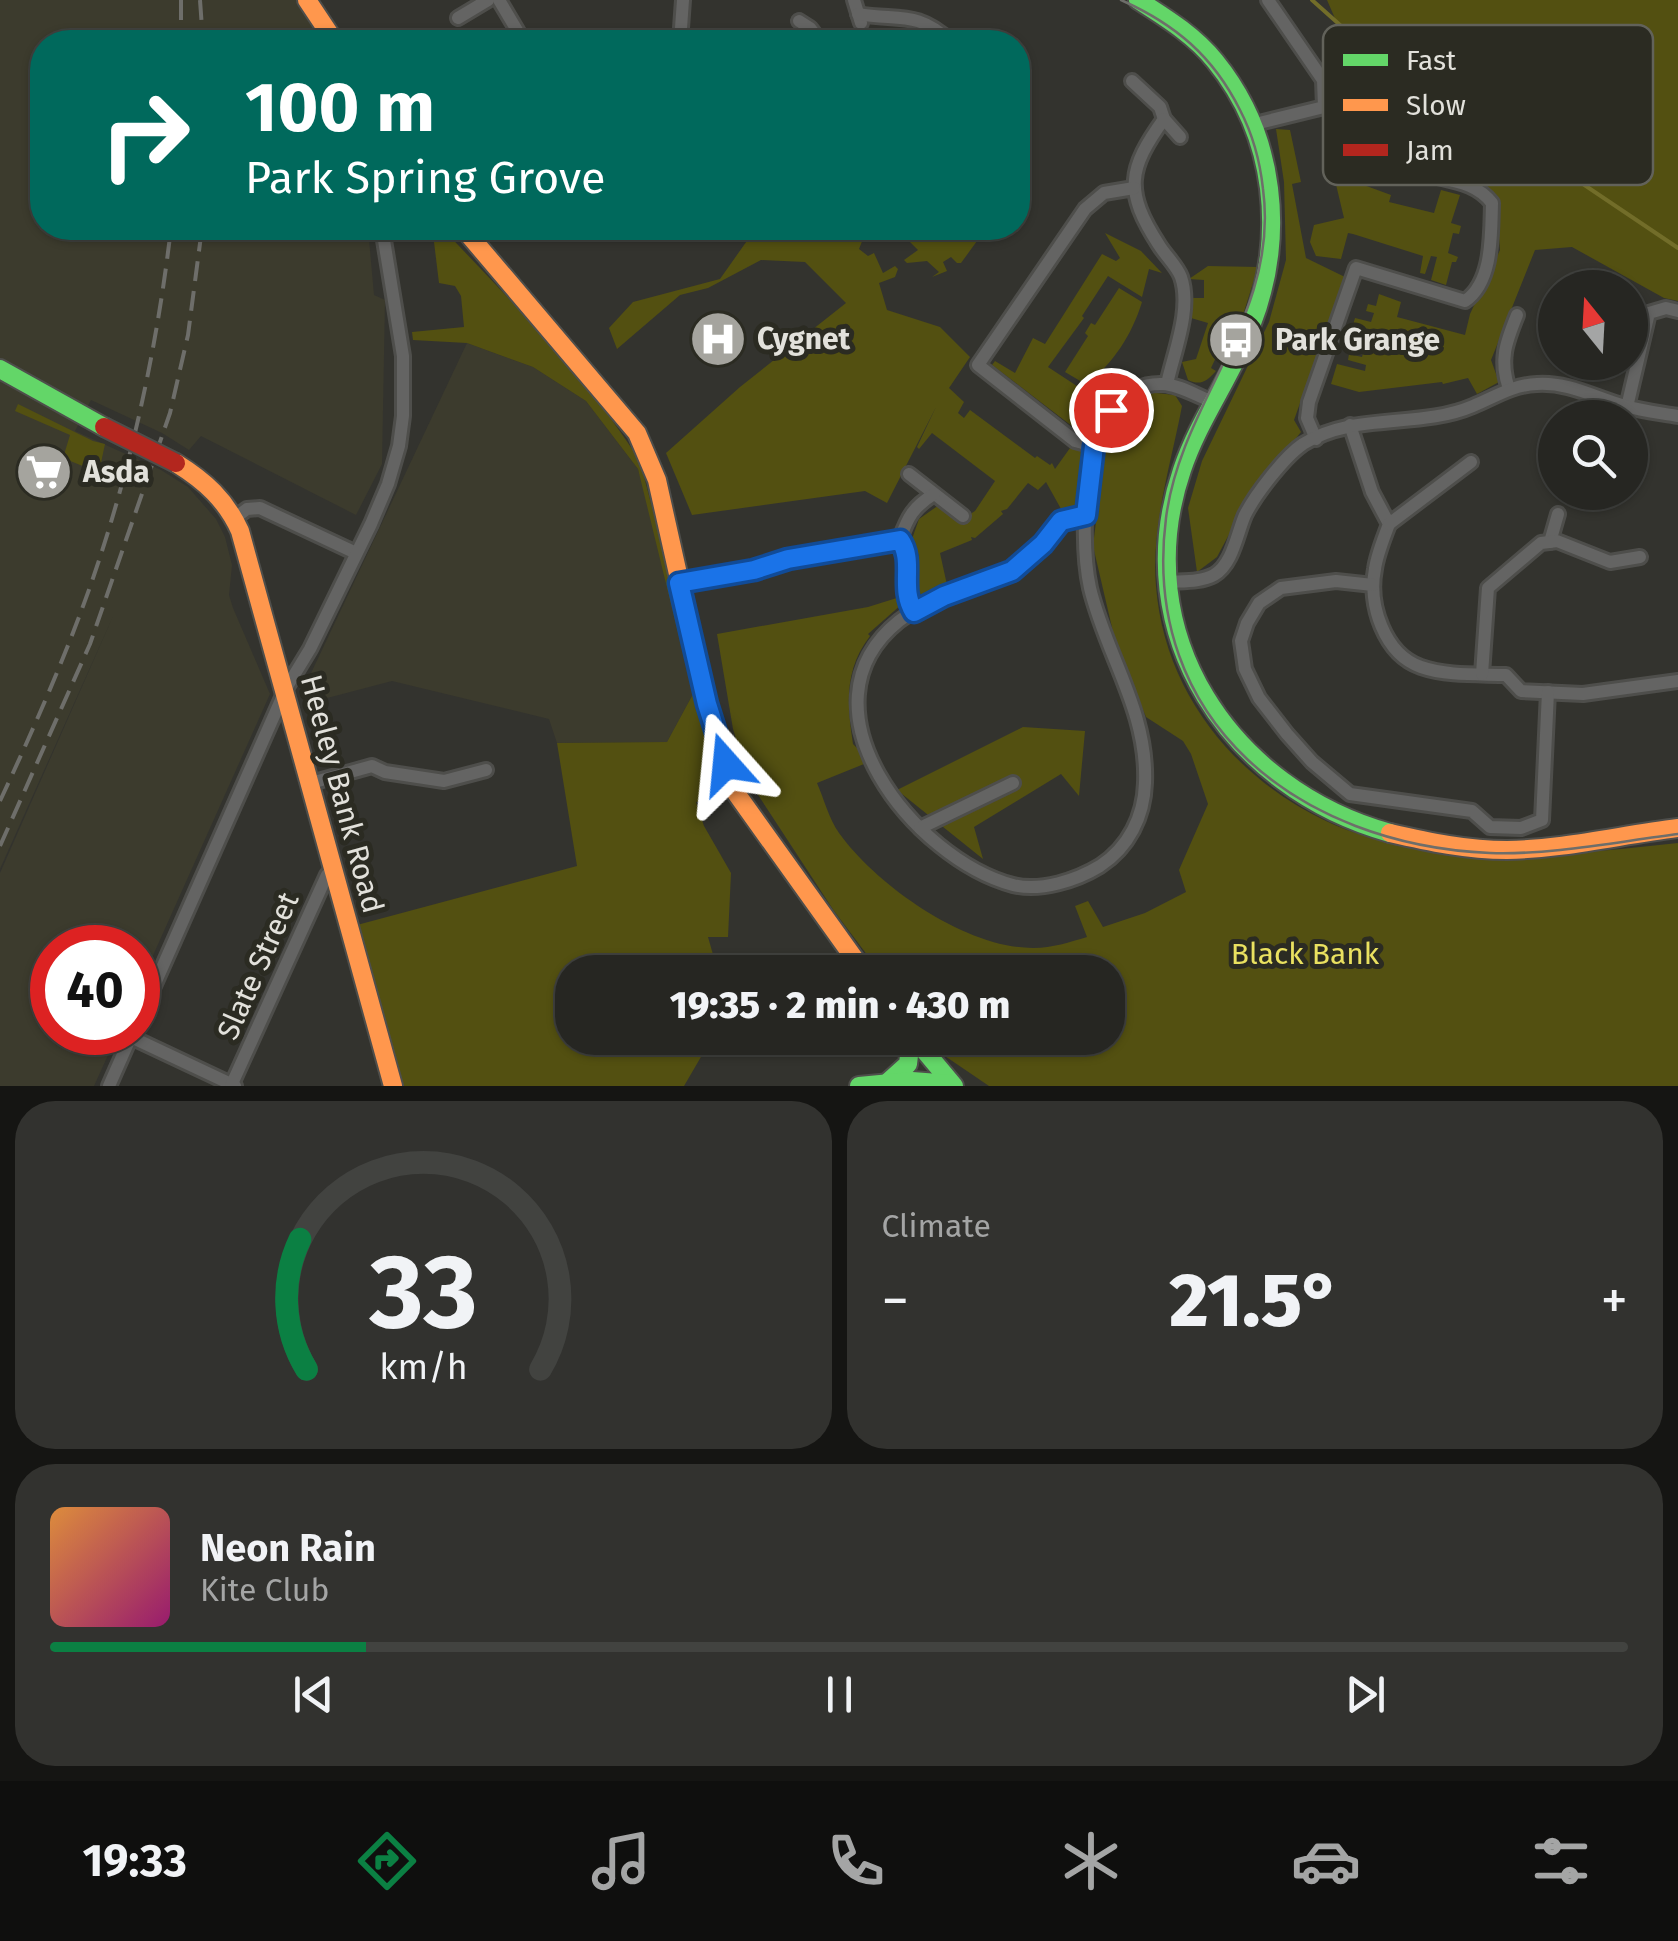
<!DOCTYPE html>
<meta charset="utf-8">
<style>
:root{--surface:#262622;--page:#32322f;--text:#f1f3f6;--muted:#a4a5a5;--line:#424340;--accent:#0b8043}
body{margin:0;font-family:"Fira Sans",sans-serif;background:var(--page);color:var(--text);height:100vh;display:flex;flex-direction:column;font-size:38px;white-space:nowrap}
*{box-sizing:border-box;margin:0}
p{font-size:32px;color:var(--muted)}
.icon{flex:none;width:55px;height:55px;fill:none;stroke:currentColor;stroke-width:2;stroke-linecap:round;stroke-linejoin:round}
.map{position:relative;height:1086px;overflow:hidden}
.sheet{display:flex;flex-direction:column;gap:15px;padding:15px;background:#151513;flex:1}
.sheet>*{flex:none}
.banner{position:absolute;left:30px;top:30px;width:1000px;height:210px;border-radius:40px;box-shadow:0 2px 8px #0004,0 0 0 2px var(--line);background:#00695c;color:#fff;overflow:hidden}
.needle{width:65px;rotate:342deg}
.tools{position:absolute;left:1538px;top:270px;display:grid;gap:20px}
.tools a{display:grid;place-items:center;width:110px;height:110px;border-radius:50%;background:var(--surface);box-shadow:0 2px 8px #0004,0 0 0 2px var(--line);font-size:50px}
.speed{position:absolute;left:30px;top:925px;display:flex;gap:20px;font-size:50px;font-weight:700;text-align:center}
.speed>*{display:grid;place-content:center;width:130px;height:130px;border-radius:50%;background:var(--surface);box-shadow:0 2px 8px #0004,0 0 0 2px var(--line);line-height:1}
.speed .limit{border:15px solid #d22;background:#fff;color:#111}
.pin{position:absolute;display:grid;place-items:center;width:85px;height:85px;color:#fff;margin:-42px;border:5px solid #fff;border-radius:50%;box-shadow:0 2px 10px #0007}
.me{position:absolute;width:110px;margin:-55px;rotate:342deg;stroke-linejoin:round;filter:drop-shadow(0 0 8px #0008)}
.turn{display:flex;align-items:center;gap:35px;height:210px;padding:0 50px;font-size:45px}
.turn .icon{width:130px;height:130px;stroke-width:2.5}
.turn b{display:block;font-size:70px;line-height:85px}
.big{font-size:75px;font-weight:800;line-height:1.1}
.sheet .tile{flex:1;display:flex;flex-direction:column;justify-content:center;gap:15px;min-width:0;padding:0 35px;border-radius:40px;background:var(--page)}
.sheet .dial{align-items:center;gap:0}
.dial svg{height:260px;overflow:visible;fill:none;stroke:var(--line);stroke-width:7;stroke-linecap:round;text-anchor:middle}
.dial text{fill:var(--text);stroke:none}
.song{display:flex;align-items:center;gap:30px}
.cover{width:120px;height:120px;border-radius:15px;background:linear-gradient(135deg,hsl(30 70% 55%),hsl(320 70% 35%))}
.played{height:10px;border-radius:5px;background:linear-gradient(90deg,var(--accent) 20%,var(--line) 20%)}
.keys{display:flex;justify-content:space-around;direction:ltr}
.heat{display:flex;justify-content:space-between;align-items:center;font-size:55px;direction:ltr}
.sheet .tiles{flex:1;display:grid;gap:15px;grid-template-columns:1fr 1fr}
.tile:last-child{grid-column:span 2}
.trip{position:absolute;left:555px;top:955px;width:570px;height:100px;border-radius:40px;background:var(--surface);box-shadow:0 2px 8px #0004,0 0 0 2px var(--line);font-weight:800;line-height:100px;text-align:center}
.menu{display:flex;height:160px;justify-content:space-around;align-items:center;background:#0f0f0e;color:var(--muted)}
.menu .icon{width:70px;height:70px}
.menu .selected{color:var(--accent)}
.menu b{font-size:45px;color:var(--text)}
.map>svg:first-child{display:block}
.built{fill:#3c3b2d}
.green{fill:#535011}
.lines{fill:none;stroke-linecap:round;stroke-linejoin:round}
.stream{stroke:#726d29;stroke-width:4}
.street-casing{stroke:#4e4e4b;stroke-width:18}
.fast-casing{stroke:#4e4e4b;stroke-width:22}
.slow-casing{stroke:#4e4e4b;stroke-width:22}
.street{stroke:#646463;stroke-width:12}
.fast{stroke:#63d668;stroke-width:18}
.slow{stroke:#ff974d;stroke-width:18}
.tram{stroke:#6e6e6a;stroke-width:2.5}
.rail{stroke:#6e6e6a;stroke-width:4;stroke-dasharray:20 10;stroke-linecap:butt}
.jam-bridge-casing{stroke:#4e4e4b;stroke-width:22;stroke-linecap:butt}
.jam-bridge{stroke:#b3261e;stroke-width:18}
.route-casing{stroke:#114b97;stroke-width:25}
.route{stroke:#1a73e8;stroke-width:18}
.labels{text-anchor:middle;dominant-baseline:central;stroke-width:10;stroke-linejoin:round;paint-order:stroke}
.poi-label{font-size:30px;font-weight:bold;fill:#e2e1db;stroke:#2b2b22;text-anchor:start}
.street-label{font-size:30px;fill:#e2e1db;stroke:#2b2b22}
.park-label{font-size:30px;fill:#eae160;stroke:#2b2b22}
.key{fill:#2b2b22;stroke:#62625a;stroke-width:2.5}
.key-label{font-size:28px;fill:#e2e1db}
</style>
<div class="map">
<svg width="1678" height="1086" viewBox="0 0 1678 1086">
<rect width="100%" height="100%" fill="#33332e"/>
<g class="built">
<polygon points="0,0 297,0 323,42 42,42 42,228 368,228 374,295 385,300 382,464 356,515 201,436 189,450 162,433 91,400 75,431 161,470 188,487 216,519 225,537 232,565 229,595 233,608 270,694 138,989 138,948 52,948 52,1032 118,1033 94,1086 0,1086 0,873 114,614 0,869"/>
<polygon points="467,343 533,367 586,401 638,469 664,558 693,694 667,742 557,743 549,719 392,681 312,702 305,698 308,691 304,688"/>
</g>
<g class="green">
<polygon points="1327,0 1678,0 1678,301 1664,298 1572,247 1535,250 1491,360 1499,382 1477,394 1468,378 1443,384 1442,382 1359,392 1331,384 1337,364 1365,371 1366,365 1348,360 1349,354 1362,357 1365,346 1349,340 1351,335 1367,339 1369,329 1353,325 1355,318 1371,322 1374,313 1366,311 1368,304 1376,306 1379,294 1401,302 1397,317 1465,335 1470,314 1500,250 1496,199 1485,185 1392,146 1332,99 1364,85"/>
<polygon points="1276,129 1290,130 1301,182 1292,184 1306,258 1345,277 1294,420 1301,432 1249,497 1217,557 1197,572 1188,508 1202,461 1269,322 1286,260 1284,182"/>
<polygon points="1364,170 1361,184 1391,195 1389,202 1434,213 1441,190 1460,195 1451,223 1461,226 1459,234 1453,233 1448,253 1458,257 1456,262 1452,262 1446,285 1431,280 1437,257 1431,256 1425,274 1420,273 1423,256 1353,234 1348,233 1341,259 1316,256 1310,242 1314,225 1344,218 1334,176"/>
<path d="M417 228H442C510 300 587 377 640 461L727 796 696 802 704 826 731 873 728 937H708L718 972H572V1038H712L684 1086H399L357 925 577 866 557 743 667 742 693 694 638 469 586 401 533 367 467 343 413 340 412 332 464 327 461 296 455 286 439 283 434 242H424L422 232Z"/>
<polygon points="756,228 887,228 871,239 863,239 859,249 868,256 874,253 883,273 895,266 898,269 895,277 879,283 887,310 940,327 970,357 949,388 964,402 958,413 964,418 970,410 1035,458 1037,456 1050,465 1052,463 1055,469 1070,448 1085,452 1080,506 1065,516 1046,482 1038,490 1028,483 1007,509 1001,511 1003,514 975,538 971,537 972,540 940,553 947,585 925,596 916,592 919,556 912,539 919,519 939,505 961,520 975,511 995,481 932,433 919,449 917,447 936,407 887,503 865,491 692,515 666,453 740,387 846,303 805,262 761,260 708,288 680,295 617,349 609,328 633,302 720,279"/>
<polygon points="896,228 955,228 977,241 961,263 957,263 951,257 943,262 947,271 932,277 939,272 927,261 907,263 904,260 918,250"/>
<polygon points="1105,233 1141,251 1162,273 1149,269 1142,297 1108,276 1082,316 1084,318 1048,367 1083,390 1070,411 1089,425 1086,432 1081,433 992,365 995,361 1015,373 1033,338 1045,344 1102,254 1116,261 1120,258"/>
<path d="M1208 266 1258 267 1243 315 1237 313 1211 368 1216 371C1207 381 1201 386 1188 380L1182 362 1196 359 1208 323 1191 318 1192 298H1204V280L1189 279Z"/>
<path d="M1119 288 1142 302C1131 337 1114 361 1087 385L1065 372 1088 336 1085 333 1091 323 1095 325Z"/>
<path d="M1147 392 1175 395 1182 406C1171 464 1151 526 1156 586 1164 691 1233 777 1326 821 1381 847 1451 855 1511 859 1529 859 1547 856 1564 854 1602 851 1640 847 1678 843V1086H989L939 1052 928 1038H1108V972H880L834 911 749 781 733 729 717 634 868 607 900 597 902 604 868 634 870 636C844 670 847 704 853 744L860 751 864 764 817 783C824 799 829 819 839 833 877 886 967 949 1034 948 1052 948 1070 942 1087 937L1075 906 1088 901 1103 927 1145 913 1186 892 1179 870 1208 804 1191 754 1183 741 1146 717 1117 649 1093 546 1107 432 1124 408Z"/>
<polygon points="18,404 93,441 105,444 96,486 93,465 85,467 63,458 70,435 15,411"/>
<polygon points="1023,727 1085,731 1079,796 1061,774 974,827 983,859 897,790"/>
</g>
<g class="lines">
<polyline class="stream" points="1312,0 1386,66 1519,141 1678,248"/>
<g class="street-casing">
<g id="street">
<polyline points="499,0 524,42"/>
<polyline points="854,0 861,23"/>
<polyline points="1268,0 1323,80 1324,107"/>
<path d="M858 14C898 21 917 10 951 42"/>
<polyline points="458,18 488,0"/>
<polyline points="799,21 810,28 821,42"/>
<polyline points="680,42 683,0"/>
<path d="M1132 81 1160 107 1164 119C1128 169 1124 191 1159 245 1165 255 1177 266 1181 277 1192 309 1174 352 1167 384"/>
<polyline points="1164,119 1180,137"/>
<path d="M1255 124 1324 107 1336 110C1360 127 1387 158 1412 169 1440 182 1472 177 1492 203 1491 235 1493 282 1465 301L1356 268 1309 402 1307 418 1316 439"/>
<path d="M1509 389C1499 360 1506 342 1517 315"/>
<polyline points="1627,407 1649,313 1666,308 1678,311"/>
<path d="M1350 425 1372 492 1389 524C1384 538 1377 554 1375 569 1368 604 1384 654 1421 667 1447 676 1478 674 1506 675L1521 691 1583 694 1678 681"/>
<polyline points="1094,446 1075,441 978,365 1085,209 1104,193 1134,188"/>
<polyline points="909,474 963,516"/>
<path d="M1086 515C1076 517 1065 518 1057 524 1051 529 1049 536 1044 542 1034 556 1018 569 1003 575 969 590 930 597 899 621 792 707 915 859 1013 885 1041 892 1077 880 1100 866 1129 847 1144 816 1145 783 1148 711 1106 655 1090 588 1078 533 1081 380 1163 384 1180 385 1197 396 1213 402"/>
<polyline points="235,518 247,509 260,508 356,553"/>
<polyline points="1389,524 1471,462"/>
<path d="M900 539C914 562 899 588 914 612"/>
<path d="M900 539C908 517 913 507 934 494"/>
<polyline points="1550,542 1558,514"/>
<path d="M1169 582C1184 581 1201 582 1214 575 1233 564 1237 533 1245 515 1255 495 1284 457 1303 444 1354 412 1419 429 1473 406 1495 397 1512 385 1537 384 1570 382 1595 398 1625 406 1642 411 1661 413 1678 416"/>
<polyline points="679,583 755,570 788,559 900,539"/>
<polyline points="1373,585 1336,581 1281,588 1259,603 1247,623 1241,641 1245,669 1259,698 1287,734 1312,762 1350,794 1472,811 1490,827 1521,828 1542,820 1548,692"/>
<polyline points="1482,674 1488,588 1541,543 1557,541 1610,562 1640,557"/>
<polyline points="285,690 310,649 371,524 388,484 399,446 403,416 403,356 382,228"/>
<polyline points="311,783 372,766 385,772 444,781 486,770"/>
<polyline points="920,828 1013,783"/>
<polyline points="138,1022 285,691"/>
<polyline points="131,1037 235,1086"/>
<polyline points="109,1086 132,1034"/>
<polyline points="231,1086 327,875 335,870"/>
</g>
</g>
<g class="fast-casing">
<g id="fast">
<path d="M1138 0C1166 18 1194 35 1215 61 1276 136 1286 237 1251 326 1232 376 1199 419 1182 470 1126 634 1231 789 1390 833"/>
<polyline points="0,369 104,427"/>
<polyline points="914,1038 954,1086"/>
<polyline points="888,1082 908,1064 911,1038"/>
<polyline points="859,1086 912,1081 951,1084"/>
</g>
</g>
<g class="slow-casing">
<g id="slow">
<polyline points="307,0 335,42"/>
<polyline points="463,228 637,433 657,480 707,704 736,793 864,972"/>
<path d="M176 463C205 481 226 500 240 531L393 1086"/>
<path d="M1390 833C1429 842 1467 850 1507 850 1564 849 1621 835 1678 828"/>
</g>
</g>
<use href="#street" class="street"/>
<use href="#fast" class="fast"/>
<use href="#slow" class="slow"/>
<path class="tram" d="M1121 0C1175 24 1213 56 1240 110 1253 135 1260 161 1263 189 1280 316 1181 400 1166 518 1140 722 1300 845 1490 853 1553 855 1615 842 1678 834"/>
<g class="rail">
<polyline points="181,0 181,42"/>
<polyline points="200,0 203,42"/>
<path d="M0 801C33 730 65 658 91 584 131 469 157 348 171 228"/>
<polyline points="0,846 90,644 170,413 188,335 202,228"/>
</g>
<g class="jam-bridge-casing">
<polyline id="jam-bridge" points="104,427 176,463"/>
</g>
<use href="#jam-bridge" class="jam-bridge"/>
</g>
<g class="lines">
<g class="route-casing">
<path id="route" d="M726 764 707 704 679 583 754 570 788 559 900 540C915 561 899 588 914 612L944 596 1012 571 1043 544 1061 521 1086 515 1094 446 1111 410"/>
</g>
<use href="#route" class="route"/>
</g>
<defs>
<g id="hospital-disc" transform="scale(2.875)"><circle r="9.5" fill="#a5a49e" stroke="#2b2b22"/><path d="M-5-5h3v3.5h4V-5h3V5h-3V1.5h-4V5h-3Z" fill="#fff"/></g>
<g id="bus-disc" transform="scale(2.875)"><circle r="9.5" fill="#a5a49e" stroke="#2b2b22"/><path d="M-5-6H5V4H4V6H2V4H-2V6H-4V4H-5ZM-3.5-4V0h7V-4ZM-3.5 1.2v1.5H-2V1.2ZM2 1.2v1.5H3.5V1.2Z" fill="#fff"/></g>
<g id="supermarket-disc" transform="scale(2.875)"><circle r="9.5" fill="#a5a49e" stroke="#2b2b22"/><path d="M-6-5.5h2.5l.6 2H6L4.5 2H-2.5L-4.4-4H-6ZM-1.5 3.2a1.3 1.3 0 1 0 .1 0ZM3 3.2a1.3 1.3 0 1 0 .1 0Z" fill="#fff"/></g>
</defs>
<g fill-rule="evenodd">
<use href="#hospital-disc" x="718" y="339"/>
<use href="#bus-disc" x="1236" y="340"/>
<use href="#supermarket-disc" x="44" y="472"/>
</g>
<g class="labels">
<g class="poi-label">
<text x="757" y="339">Cygnet</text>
<text x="1275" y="340">Park Grange</text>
<text x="83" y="472">Asda</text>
</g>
<g class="street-label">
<text transform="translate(342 794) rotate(75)">Heeley Bank Road</text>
<text transform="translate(258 966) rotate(-66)">Slate Street</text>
</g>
<g class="park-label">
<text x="1305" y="954">Black Bank</text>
</g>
</g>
<rect x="1323" y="25" width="330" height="160" rx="15" class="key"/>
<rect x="1343" y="54" width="45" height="12" fill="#63d668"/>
<rect x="1343" y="99" width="45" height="12" fill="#ff974d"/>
<rect x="1343" y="144" width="45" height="12" fill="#b3261e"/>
<g class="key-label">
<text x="1406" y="70">Fast</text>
<text x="1406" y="115">Slow</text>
<text x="1406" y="160">Jam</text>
</g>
</svg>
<div class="tools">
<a><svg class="needle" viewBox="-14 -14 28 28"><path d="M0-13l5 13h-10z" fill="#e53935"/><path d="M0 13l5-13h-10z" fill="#a4a5a5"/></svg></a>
<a><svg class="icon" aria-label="search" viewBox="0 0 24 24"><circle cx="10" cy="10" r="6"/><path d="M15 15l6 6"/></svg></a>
</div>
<div class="speed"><div class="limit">40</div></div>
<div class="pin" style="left:1111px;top:410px;background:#d93025"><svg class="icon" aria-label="arrive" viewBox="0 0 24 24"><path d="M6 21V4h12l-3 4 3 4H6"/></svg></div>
<svg class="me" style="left:726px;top:764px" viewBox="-20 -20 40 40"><path d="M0-17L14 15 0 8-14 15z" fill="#1a73e8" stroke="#fff" stroke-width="4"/></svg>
<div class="trip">19:35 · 2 min · 430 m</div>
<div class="banner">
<div class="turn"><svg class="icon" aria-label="right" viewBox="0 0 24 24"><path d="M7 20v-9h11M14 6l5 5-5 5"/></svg><div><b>100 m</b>Park Spring Grove</div></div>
</div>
</div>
<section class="sheet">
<div class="tiles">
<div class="tile dial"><svg viewBox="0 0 100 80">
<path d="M14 69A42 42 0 1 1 86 69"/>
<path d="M14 69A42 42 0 0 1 12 29" stroke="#0b8043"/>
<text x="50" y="56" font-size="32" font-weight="700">33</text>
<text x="50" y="72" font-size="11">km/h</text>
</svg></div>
<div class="tile"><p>Climate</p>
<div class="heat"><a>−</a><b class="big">21.5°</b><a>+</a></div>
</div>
<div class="tile">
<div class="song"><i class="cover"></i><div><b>Neon Rain</b><p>Kite Club</p></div></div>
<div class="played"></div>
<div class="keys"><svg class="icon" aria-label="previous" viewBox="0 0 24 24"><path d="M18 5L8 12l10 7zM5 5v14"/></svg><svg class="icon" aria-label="pause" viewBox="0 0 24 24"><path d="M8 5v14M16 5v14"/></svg><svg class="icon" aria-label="next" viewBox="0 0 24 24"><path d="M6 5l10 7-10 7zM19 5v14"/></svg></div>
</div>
</div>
</section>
<nav class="menu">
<b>19:33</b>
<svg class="icon selected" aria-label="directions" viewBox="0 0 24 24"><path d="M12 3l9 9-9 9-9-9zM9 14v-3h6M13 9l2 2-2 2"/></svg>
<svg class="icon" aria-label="music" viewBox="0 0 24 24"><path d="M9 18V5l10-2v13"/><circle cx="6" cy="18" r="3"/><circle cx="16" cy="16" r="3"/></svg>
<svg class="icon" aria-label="phone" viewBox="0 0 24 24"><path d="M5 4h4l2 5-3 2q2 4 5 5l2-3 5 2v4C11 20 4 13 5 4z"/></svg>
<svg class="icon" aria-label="climate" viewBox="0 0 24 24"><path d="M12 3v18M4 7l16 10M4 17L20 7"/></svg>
<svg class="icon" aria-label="car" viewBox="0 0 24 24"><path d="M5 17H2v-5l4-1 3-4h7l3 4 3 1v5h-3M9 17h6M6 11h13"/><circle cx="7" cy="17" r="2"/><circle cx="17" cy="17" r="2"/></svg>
<svg class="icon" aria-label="filters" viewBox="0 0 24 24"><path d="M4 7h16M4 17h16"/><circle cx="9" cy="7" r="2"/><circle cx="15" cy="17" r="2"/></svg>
</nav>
